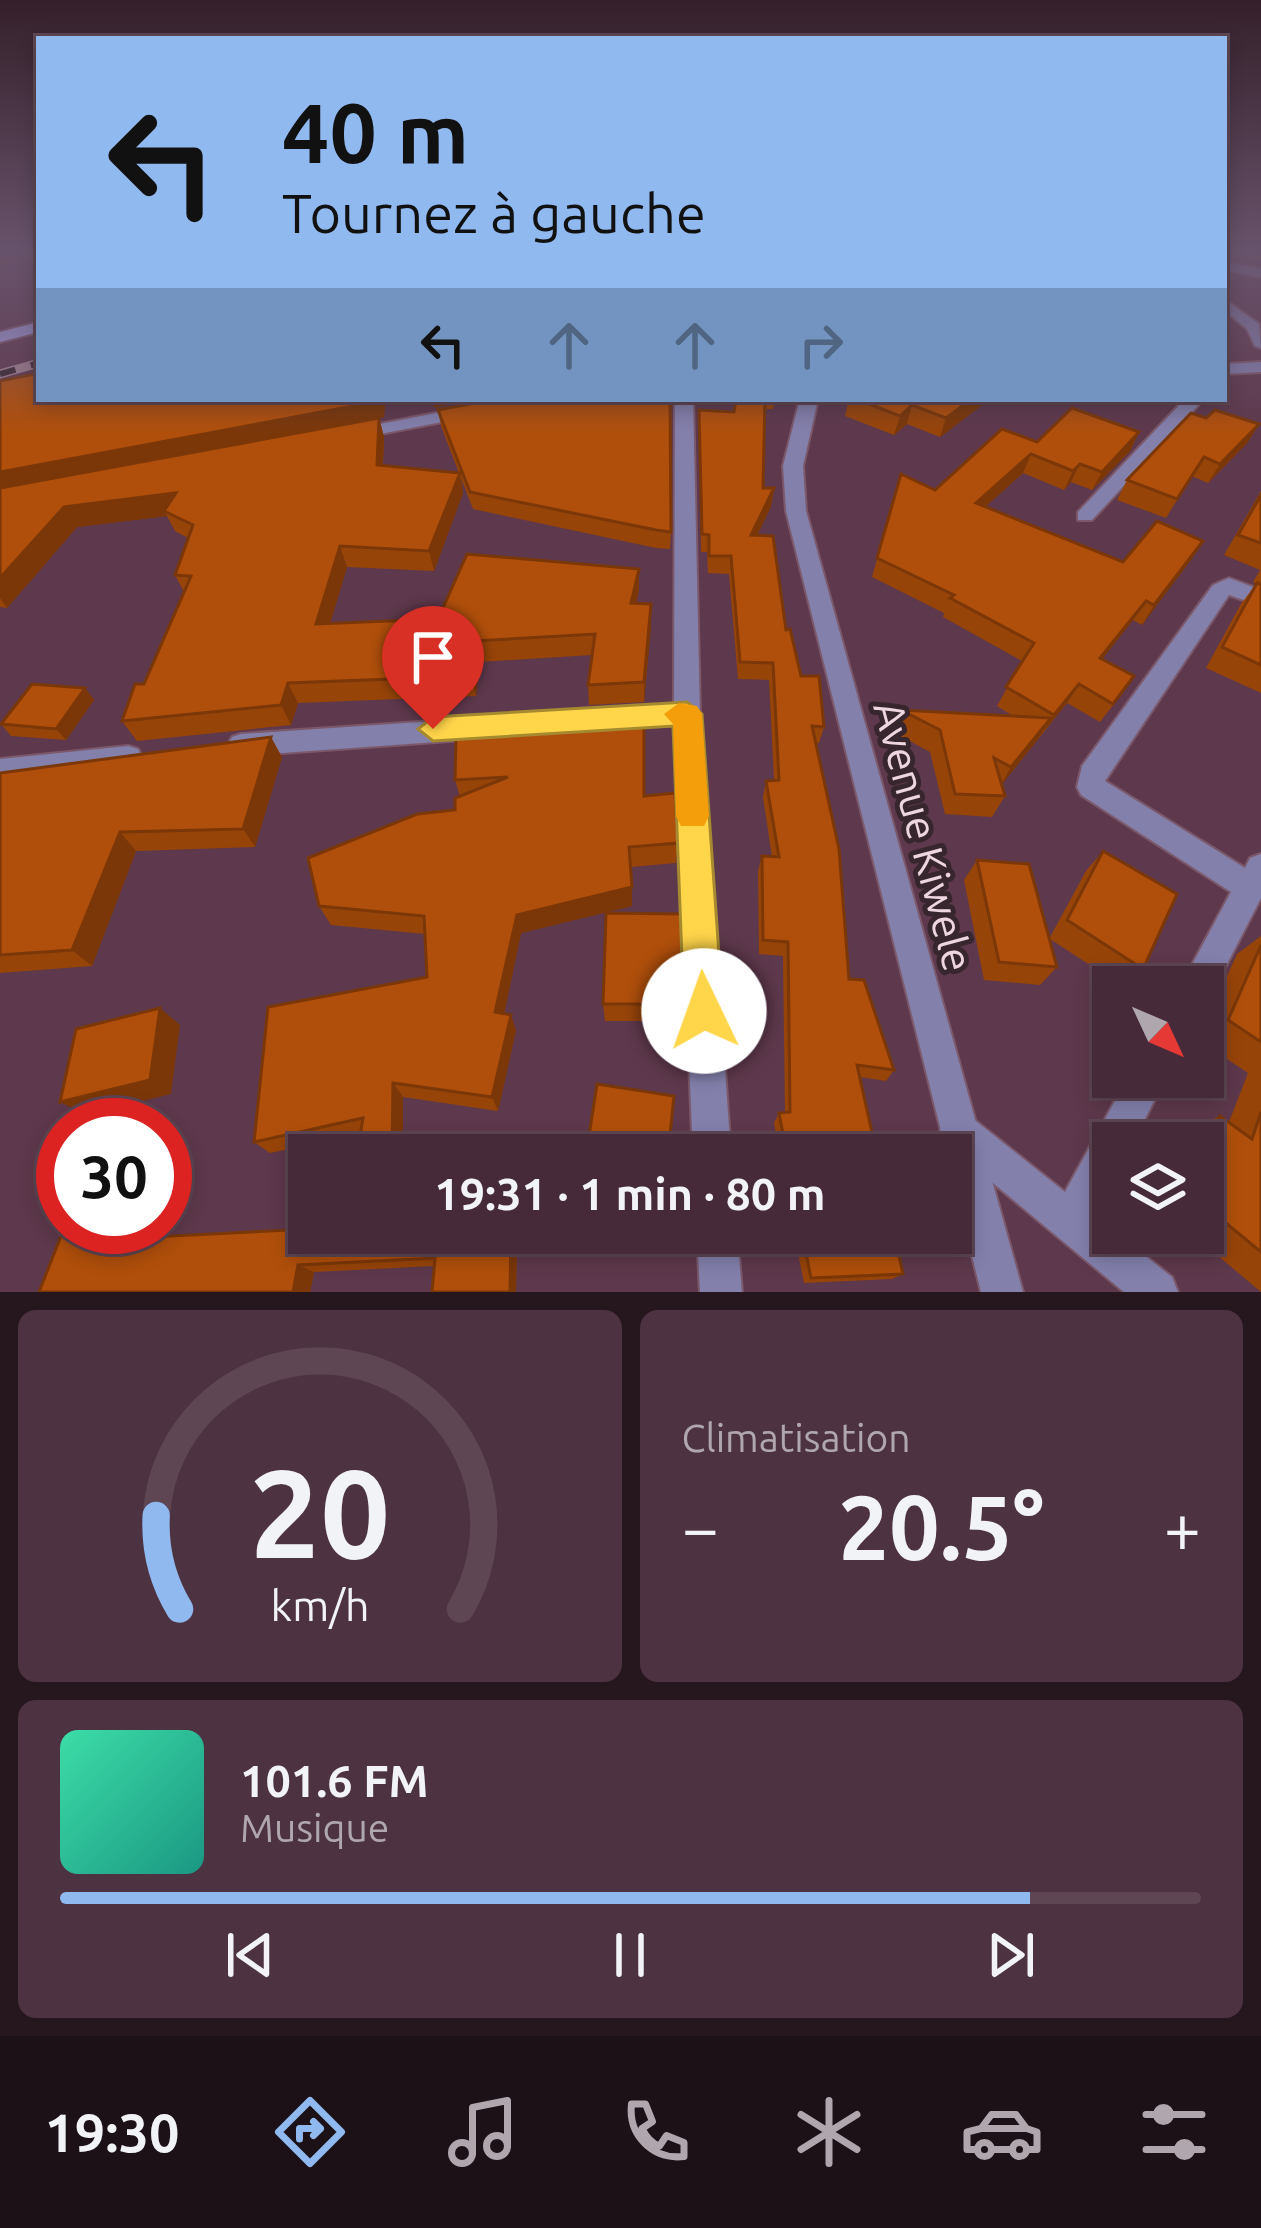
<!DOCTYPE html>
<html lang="fr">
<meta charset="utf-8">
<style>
:root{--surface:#462a39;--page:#4d3241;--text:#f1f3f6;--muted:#b0a7ae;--line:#5e4653;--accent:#90b9f0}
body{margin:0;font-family:Ubuntu,sans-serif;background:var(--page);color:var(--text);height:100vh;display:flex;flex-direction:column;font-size:45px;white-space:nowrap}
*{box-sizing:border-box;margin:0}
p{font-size:39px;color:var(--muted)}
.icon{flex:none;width:66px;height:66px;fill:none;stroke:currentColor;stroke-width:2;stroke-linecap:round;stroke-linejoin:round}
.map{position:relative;height:1292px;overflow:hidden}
.details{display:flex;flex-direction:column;gap:18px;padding:18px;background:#26171f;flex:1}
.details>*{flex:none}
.guide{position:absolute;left:36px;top:36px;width:1191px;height:366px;border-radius:0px;box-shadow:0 6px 18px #0003,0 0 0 3px var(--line);background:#90b9f0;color:#111;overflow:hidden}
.needle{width:78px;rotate:134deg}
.fabs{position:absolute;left:1092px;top:966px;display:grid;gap:24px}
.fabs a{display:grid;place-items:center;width:132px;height:132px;border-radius:0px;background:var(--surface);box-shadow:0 6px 18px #0003,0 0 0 3px var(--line);font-size:60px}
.speed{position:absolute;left:36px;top:1098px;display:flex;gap:24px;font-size:60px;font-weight:700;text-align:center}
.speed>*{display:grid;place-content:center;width:156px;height:156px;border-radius:50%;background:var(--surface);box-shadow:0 6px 18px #0003,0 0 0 3px var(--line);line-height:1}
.speed .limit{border:18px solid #d22;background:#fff;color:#111}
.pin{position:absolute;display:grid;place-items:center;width:102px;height:102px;color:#fff;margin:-123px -51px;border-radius:50% 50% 50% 0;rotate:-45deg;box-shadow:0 0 12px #0007}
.pin .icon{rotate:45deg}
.me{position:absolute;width:132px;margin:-66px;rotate:357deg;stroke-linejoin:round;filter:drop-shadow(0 0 9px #0008)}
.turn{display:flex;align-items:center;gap:42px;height:252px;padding:0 48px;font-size:54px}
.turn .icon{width:156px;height:156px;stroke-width:2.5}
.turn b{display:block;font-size:84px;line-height:102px}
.lanes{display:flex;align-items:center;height:114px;padding:0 48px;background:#0003;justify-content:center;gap:60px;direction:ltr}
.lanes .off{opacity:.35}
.big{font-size:90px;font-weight:700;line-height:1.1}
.details .card{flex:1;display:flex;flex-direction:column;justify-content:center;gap:18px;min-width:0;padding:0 42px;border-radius:18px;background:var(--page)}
.details .dial{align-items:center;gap:0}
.dial svg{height:312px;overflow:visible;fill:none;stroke:var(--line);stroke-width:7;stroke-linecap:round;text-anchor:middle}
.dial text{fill:var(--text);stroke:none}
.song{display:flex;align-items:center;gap:36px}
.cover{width:144px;height:144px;border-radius:18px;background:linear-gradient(135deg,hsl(160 70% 55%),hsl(170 70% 35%))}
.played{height:12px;border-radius:6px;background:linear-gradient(90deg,var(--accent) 85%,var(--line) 85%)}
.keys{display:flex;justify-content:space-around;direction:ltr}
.heat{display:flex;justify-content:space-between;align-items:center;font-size:66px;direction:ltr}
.details .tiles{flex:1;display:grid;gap:18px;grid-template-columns:1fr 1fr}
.card:last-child{grid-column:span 2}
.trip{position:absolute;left:288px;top:1134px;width:684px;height:120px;border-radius:0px;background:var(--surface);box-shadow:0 6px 18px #0003,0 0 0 3px var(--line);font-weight:700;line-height:120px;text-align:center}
.dock{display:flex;height:192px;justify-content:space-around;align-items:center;background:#1c1117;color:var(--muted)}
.dock .icon{width:84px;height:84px}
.dock .current{color:var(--accent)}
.dock b{font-size:54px;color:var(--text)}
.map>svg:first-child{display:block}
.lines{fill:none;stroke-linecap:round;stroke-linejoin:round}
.minor-casing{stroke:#7b586a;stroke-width:4}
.tertiary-casing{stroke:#7b586a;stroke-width:4}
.secondary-casing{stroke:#7b586a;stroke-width:4}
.minor{fill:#8380ac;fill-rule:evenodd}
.tertiary{fill:#8380ac;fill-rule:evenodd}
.secondary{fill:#a5a0e4;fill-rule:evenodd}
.rail-casing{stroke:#a28392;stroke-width:9}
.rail{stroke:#38262f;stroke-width:6;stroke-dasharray:16;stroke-linecap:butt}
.wall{fill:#974409}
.shaded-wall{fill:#7b3708}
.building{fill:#b04f0b;stroke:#7b3708;stroke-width:3}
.route{fill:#ffd54a;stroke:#a68a30;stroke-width:3}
.slow{fill:#f59e0b}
.labels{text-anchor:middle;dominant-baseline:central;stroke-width:10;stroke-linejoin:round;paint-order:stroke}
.near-street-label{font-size:42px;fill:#eed6e1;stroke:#38262f}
</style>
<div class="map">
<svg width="1261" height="1292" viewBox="0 0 1261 1292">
<rect width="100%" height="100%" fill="#5e384c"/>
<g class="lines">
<g class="minor-casing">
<g id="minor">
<polygon points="1224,262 1261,269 1261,277 1224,270"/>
<polygon points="1224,299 1259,324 1261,348 1255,346 1247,329 1224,310"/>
<polygon points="1261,362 1261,372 1224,374 1224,364"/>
<polygon points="675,399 693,399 700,714 731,1155 693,1155 675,725 241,756 232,753 228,745 232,737 241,734 674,705"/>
<polygon points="1185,399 1204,399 1092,520 1078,520 1078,512"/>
<polygon points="467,407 476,412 473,416 354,439 345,434 354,429"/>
<polygon points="1229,578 1261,590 1261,606 1229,595 1105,781 1245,868 1250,858 1261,854 1261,898 1209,999 1203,1001 1203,987 1180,987 1231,892 1081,795 1077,787 1082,766 1213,585"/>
<polygon points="128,746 138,749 142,757 138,765 128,768 0,781 0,759"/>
<polygon points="1128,1077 1166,1077 1133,1143 1113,1143 1113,1181 1095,1216 1172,1277 1178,1292 1124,1292 946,1144 940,1131 946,1118 959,1112 972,1118 1065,1192"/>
<polygon points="697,1233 737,1233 742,1292 700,1292"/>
</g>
</g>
<g class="tertiary-casing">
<polygon id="tertiary" points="800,399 818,399 803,466 806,511 1023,1292 981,1292 951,1171 951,1155 947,1155 786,511 783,466"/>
</g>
<g class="secondary-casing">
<polygon id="secondary" points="39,322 39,332 0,342 0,332"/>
</g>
<use href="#minor" class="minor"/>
<use href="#tertiary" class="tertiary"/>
<use href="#secondary" class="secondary"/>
<g class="rail-casing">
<polyline id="rail" points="0,374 39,363"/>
</g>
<use href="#rail" class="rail"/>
</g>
<g class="wall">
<polygon points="1231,253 1261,253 1261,260 1233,255"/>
<polygon points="0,381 39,399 385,399 384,417 379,418 384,437 383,465 459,473 441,426 438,410 671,532 670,549 656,548 473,509 461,478 463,493 434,571 347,567 330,623 438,619 639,590 636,604 651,625 644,702 589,705 588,685 592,655 479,662 476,696 298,703 291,725 137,741 122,721 144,684 184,592 175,575 188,538 175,531 167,516 77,527 7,608 0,607"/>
<polygon points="736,399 775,399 773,409 765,409 763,488 774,488 771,506 757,536 801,676 824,727 819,743 816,743 849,979 894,1070 886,1081 860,1077 877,1155 780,1155 774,1123 779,1113 785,1112 783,956 759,954 758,871 762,856 772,857 763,797 766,781 774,780 769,680 738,679 729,574 708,573 707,552 701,552 699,410 734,412"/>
<polygon points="849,399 990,399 940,437 907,424 894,435 845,416"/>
<polygon points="1206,418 1259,424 1247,443 1208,483 1192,476 1166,518 1117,500 1127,480"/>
<polygon points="1139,432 1130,451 1092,490 1071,482 1064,490 1023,473 985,507 1123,562 1203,541 1142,625 1133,620 1102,659 1121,695 1100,722 1067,703 1002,784 1005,796 992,817 945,814 930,752 893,732 901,710 1013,716 997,706 1022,661 943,617 944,613 872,577 901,474 935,490 1037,442"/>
<polygon points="1261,491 1261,693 1206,668 1241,604 1256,584 1253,582 1260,570 1224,555"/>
<polygon points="85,688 94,700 66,740 11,736 1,724"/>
<polygon points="456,736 644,796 678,843 676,863 631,867 632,906 521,933 504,1014 516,1030 498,1111 403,1097 403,1155 357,1155 360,1134 270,1153 254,1142 427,977 425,934 331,925 319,906 455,810 460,796 455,780"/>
<polygon points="282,757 255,847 136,851 92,966 0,973 0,773"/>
<polygon points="1103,851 1143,969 1122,986 1050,939 1057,967 1040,985 984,980 964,880 977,860 1049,939 1086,871"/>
<polygon points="1261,936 1261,1292 1191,1233 1203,1233 1203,1143 1183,1143 1189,1131 1220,1116 1229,1122 1248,1073 1203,1043 1203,1029 1237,954"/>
<polygon points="603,1004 685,1004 683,1021 605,1021"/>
<polygon points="136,1230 155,1237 309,1233 517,1233 516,1292 432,1292 434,1266 314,1272 310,1292 39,1292"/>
<polygon points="794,1233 894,1233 903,1274 892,1279 804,1283"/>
</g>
<g class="shaded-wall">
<polygon points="0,253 39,253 39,257 0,265"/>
<polygon points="380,399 385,399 384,417 379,418 384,437 382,485 0,492 0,472"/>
<polygon points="432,399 482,399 434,408"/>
<polygon points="972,399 990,399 940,437 946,418"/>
<polygon points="912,405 907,424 894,435 900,416"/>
<polygon points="1259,424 1247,443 1208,483 1220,464"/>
<polygon points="1139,432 1130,451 1092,490 1102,472"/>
<polygon points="1031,454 1023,473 968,522 976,503"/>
<polygon points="1080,464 1071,482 1064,490 1073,471"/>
<polygon points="460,473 463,493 434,571 429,551"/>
<polygon points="774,488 771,506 749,553 751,535"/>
<polygon points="176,493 164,511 167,516 77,527 7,608 0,598 0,578 64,507"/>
<polygon points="1203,541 1191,560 1142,625 1154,605"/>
<polygon points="340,546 347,567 324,644 316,624"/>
<polygon points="639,569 639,590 631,624 631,603"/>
<polygon points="1146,601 1133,620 1088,677 1100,658"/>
<polygon points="651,604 651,625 644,702 644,682"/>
<polygon points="475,641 479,662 476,696 471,676"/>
<polygon points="288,683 298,703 291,725 281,705"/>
<polygon points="1079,684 1067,703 1042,733 1054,715"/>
<polygon points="85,688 94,700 66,740 56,729"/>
<polygon points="1051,718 1038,739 999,788 1011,767"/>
<polygon points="271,737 282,757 255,847 243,829"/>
<polygon points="120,832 136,851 92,966 72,950"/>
<polygon points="632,887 632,906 521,933 501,1028 495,1012 517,915"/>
<polygon points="160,1008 180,1025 171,1094 86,1115 60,1102"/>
<polygon points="511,1015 516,1030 498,1111 492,1097"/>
<polygon points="393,1083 403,1097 403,1155 392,1155"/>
<polygon points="136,1230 159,1238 133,1238"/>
<polygon points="511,1233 517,1233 516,1292 510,1292"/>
<polygon points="298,1265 314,1272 310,1292 293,1292"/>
</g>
<g class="building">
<polygon points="39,373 39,399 380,399 380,401 0,472 0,381"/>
<polygon points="496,399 670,399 671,532 656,530 470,492 438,410"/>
<polygon points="736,399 765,399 763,488 774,488 751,535 773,536 786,630 790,629 801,676 819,676 824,727 812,726 839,849 849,979 864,980 894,1070 857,1065 877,1155 787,1155 779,1113 790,1112 788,942 763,940 762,856 779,857 766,781 779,780 773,663 740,662 731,556 709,556 709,535 702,534 699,410 734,412"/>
<polygon points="856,399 972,399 946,418 912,405 900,416"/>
<polygon points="1072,408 1139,432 1102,472 1080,464 1073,471 1031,454 976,503 1123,562 1157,521 1203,541 1154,605 1146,601 1100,658 1134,676 1113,704 1079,684 1054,715 1006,687 1034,643 950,598 954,595 877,558 901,474 935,490 1002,429 1037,442"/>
<polygon points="1215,410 1259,424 1220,464 1204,457 1177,499 1127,480 1191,413 1206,418"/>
<polygon points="379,418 377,465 460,473 429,551 340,546 316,624 438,619 467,554 639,569 631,603 651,604 644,682 588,685 595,634 475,641 471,676 288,683 281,705 122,721 135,684 144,684 191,576 175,575 193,525 164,511 176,493 64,507 0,578 0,488"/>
<polygon points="1261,495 1261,543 1238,535"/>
<polygon points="1257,583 1261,584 1261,665 1222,647"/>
<polygon points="32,684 85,688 56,729 1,724"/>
<polygon points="644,710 644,796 675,793 678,843 629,847 632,887 517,915 495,1012 511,1015 492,1097 393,1083 392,1155 357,1155 363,1118 254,1142 268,1007 427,977 424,916 319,906 308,858 417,814 455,810 455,798 508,777 455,780 456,736 581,722 582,714"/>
<polygon points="901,710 1051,718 1011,767 994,758 1005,796 955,794 940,730"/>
<polygon points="271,737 243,829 120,832 72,950 0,955 0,773"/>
<polygon points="1103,851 1177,894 1143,969 1067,920"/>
<polygon points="977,860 1029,864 1057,967 999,962"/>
<polygon points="606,913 681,914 685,1004 603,1004"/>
<polygon points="1261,945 1261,1042 1228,1020"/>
<polygon points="160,1008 150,1080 60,1102 76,1029"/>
<polygon points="597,1084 674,1096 668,1155 586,1155"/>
<polygon points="1261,1112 1261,1252 1203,1204 1203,1153 1220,1116 1252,1139"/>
<polygon points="309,1229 309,1233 511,1233 510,1292 432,1292 435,1258 298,1265 293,1292 39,1292 63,1231 136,1230 133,1238"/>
<polygon points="802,1233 894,1233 903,1274 811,1278"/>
</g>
<linearGradient id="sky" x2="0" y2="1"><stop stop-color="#341f2a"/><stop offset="0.58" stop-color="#68536c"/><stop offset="1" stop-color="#68536c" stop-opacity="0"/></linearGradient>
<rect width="1261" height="434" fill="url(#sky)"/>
<polygon class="route" points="687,702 702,714 723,1011 717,1025 704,1030 690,1025 684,1011 673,726 433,741 418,729 433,717"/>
<polygon class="slow" points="679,703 697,706 702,714 709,816 704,826 681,826 676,816 673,724 664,714"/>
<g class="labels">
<g class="near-street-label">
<text transform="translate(924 836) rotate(75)">Avenue Kiwele</text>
</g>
</g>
</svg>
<div class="fabs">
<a><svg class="needle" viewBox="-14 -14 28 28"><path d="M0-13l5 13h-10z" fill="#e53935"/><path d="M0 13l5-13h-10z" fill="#b0a7ae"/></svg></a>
<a><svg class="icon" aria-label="layers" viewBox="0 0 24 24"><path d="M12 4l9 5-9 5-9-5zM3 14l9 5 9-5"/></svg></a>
</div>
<div class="speed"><div class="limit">30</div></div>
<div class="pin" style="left:433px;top:729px;background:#d93025"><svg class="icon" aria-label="arrive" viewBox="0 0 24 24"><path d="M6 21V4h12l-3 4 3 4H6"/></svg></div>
<svg class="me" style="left:704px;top:1011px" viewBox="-20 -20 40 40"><circle r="19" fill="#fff"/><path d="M0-13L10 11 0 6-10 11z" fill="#ffd54a"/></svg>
<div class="trip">19:31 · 1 min · 80 m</div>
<div class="guide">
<div class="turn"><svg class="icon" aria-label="left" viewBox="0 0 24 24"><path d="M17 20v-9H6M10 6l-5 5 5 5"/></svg><div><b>40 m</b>Tournez à gauche</div></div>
<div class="lanes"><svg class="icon" aria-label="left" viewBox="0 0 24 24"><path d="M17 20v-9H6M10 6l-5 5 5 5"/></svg><svg class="icon off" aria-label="ahead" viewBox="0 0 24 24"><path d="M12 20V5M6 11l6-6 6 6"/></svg><svg class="icon off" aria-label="ahead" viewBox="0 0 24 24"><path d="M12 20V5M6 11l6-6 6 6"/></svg><svg class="icon off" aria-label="right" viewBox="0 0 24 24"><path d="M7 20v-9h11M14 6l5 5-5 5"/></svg></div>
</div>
</div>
<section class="details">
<div class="tiles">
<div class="card dial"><svg viewBox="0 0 100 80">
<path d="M14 69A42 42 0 1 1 86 69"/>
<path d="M14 69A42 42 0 0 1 8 45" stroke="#90b9f0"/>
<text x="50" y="56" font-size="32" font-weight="700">20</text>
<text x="50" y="72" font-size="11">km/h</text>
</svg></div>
<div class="card"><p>Climatisation</p>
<div class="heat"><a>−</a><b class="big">20.5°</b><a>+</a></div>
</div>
<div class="card">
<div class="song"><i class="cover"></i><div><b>101.6 FM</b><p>Musique</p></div></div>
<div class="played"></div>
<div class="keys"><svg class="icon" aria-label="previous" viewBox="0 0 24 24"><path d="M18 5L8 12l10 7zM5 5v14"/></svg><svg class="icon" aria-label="pause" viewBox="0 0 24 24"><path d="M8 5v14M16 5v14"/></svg><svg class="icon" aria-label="next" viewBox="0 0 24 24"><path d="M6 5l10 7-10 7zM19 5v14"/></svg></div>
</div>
</div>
</section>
<nav class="dock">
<b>19:30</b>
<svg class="icon current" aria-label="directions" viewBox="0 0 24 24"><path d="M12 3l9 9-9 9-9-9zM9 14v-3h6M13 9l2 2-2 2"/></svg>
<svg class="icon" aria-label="music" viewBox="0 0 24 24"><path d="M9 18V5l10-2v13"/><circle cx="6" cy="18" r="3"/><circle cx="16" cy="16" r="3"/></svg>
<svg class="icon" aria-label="phone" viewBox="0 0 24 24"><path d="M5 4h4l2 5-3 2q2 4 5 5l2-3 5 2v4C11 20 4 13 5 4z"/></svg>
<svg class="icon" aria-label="climate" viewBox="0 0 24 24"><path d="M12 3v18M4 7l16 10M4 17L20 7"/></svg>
<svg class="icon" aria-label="car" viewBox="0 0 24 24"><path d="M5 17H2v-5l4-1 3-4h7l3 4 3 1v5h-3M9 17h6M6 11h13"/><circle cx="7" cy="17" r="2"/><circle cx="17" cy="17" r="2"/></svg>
<svg class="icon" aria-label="filters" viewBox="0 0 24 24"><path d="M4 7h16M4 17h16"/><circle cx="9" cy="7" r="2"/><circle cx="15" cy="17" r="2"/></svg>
</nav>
